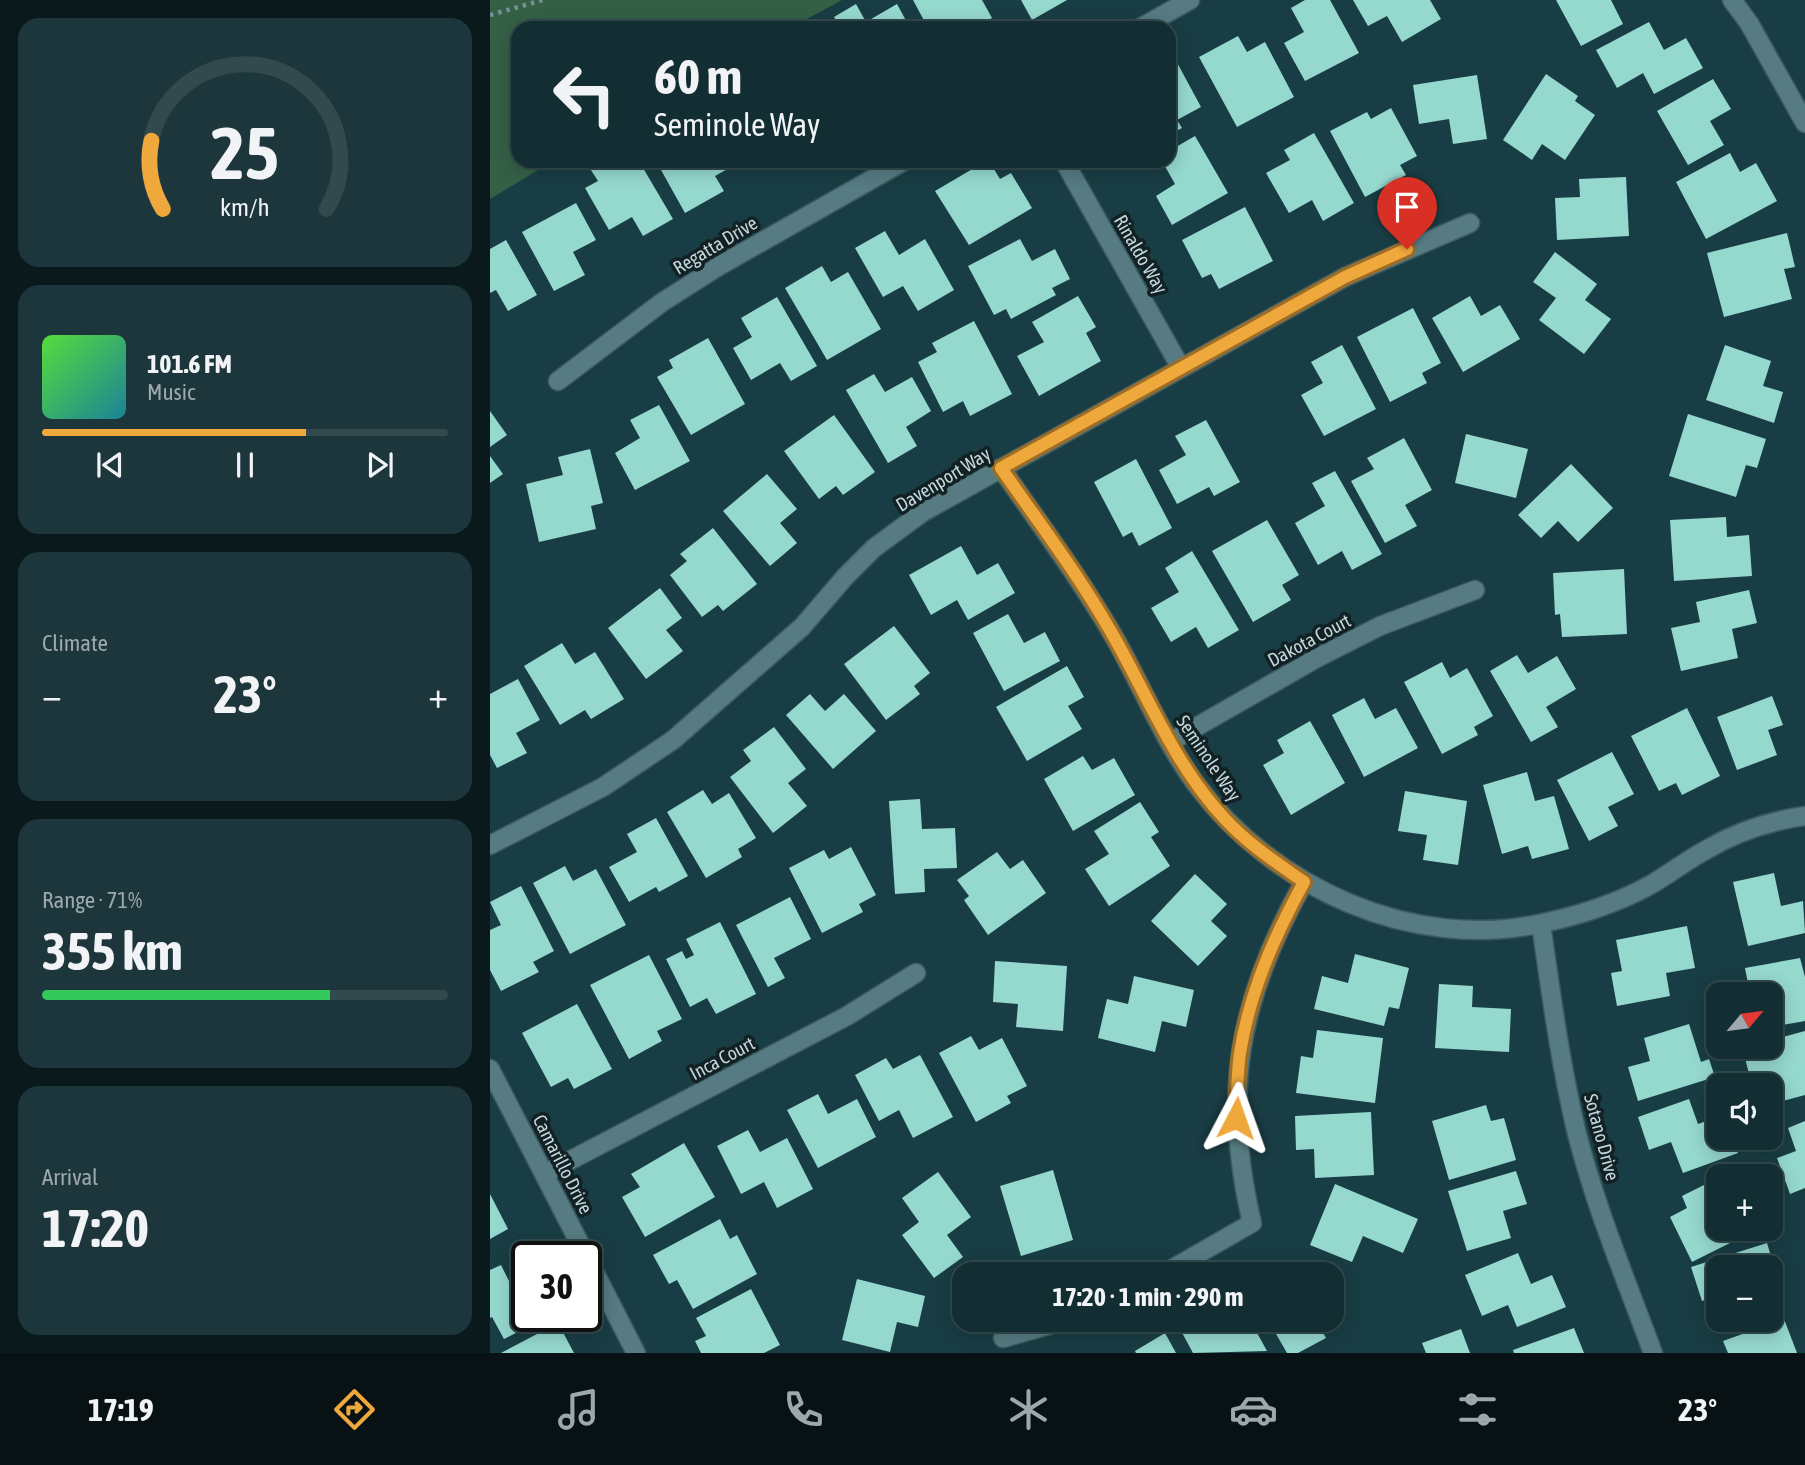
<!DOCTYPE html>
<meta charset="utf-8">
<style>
:root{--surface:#132e33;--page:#1c363b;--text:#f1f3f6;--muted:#9da8ac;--line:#324a4e;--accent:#eea83c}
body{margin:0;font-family:"Asap Condensed",sans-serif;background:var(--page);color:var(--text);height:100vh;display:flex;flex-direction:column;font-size:26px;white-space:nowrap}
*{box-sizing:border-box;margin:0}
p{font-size:23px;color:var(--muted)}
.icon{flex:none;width:38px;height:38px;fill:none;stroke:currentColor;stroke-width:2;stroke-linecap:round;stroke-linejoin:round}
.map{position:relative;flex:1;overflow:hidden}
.details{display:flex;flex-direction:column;gap:18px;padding:18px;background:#0a191c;width:490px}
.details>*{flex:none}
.top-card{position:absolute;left:21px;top:21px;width:665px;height:147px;border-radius:21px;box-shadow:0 4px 18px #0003,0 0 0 2px var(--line);background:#132e33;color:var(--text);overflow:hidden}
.needle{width:46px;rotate:61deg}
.tools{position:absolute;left:1216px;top:982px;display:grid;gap:14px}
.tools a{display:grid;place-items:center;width:77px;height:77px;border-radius:14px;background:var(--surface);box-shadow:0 4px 18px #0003,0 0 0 2px var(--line);font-size:35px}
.speed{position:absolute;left:21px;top:1241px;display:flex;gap:14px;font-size:35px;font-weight:700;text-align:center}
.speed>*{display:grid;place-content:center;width:91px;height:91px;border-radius:50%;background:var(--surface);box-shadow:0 4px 18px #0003,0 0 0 2px var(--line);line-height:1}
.speed .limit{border:4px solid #111;border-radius:10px;background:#fff;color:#111}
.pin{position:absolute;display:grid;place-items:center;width:60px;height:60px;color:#fff;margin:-72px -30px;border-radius:50% 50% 50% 0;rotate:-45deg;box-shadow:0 0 7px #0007}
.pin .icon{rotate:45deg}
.me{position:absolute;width:77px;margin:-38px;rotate:4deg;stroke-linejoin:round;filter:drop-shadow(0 0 5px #0008)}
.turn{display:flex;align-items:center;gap:24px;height:147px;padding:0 28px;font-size:32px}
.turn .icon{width:91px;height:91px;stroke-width:2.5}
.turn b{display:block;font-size:49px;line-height:60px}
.big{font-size:52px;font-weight:700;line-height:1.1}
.details .card{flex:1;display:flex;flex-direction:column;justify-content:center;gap:10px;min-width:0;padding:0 24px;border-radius:21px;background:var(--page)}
.details .dial{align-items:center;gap:0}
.dial svg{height:182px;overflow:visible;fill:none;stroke:var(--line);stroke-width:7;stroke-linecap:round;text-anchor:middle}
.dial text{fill:var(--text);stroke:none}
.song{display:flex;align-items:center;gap:21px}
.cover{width:84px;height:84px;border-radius:10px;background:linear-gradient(135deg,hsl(110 70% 55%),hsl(190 70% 35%))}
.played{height:7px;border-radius:4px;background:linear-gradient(90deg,var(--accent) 65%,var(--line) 65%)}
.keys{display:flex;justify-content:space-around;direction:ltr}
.heat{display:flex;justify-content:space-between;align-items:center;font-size:38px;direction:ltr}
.charge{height:10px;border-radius:5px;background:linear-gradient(90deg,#34c759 71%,var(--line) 0)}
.trip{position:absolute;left:462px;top:1262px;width:392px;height:70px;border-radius:21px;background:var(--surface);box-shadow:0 4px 18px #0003,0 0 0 2px var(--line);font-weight:700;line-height:70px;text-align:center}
.menu{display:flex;height:112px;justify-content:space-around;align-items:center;background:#081214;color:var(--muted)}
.menu .icon{width:49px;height:49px}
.menu .active{color:var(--accent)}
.menu b{font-size:32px;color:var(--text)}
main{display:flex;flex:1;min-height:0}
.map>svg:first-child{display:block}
.green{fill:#346046}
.building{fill:#95d8ce}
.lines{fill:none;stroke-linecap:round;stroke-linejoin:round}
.street-casing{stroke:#3b5a60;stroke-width:21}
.path{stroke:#759096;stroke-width:4.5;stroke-dasharray:3.5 5;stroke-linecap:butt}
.street{stroke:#567b82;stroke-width:18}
.route-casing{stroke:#9b6d27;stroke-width:18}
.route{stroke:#eea83c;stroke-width:12}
.labels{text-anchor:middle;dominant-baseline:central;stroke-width:7;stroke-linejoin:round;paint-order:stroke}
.street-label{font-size:19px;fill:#c5d8dd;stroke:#122124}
</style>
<main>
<section class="details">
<div class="card dial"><svg viewBox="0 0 100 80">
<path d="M14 69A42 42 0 1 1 86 69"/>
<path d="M14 69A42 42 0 0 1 9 39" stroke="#eea83c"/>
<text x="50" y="56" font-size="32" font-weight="700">25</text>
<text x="50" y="72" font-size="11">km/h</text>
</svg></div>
<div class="card">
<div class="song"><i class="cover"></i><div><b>101.6 FM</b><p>Music</p></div></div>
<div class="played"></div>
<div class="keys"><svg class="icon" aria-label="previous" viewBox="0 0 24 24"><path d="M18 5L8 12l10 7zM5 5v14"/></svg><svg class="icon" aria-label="pause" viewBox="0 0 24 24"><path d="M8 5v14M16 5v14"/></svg><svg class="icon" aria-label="next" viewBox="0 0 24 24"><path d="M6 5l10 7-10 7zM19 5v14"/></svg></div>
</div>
<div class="card"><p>Climate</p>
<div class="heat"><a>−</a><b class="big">23°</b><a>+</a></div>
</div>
<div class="card"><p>Range · 71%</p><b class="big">355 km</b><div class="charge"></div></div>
<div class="card"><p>Arrival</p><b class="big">17:20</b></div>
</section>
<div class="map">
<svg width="1315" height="1353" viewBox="0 0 1315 1353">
<rect width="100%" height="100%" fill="#193d44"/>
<polygon class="green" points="0,0 352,0 300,28 28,28 28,161 63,161 0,199"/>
<g class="building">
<polygon points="423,0 492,0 502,18 482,28 438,28"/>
<polygon points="531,0 577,0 542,20"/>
<polygon points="815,0 840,0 869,53 815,81 794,43 814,32 801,8"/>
<polygon points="863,0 940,0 951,19 912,42 897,16 878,26"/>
<polygon points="1066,0 1121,0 1133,24 1091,46"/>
<polygon points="366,4 376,22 407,4 420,28 351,28 344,17"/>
<polygon points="1159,22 1174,50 1196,38 1213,68 1164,94 1153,73 1127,88 1106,50"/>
<polygon points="748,36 757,52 775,42 804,97 747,127 709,57"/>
<polygon points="684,57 711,107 687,120 692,128 679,135 679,60"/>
<polygon points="1056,74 1088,96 1085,101 1105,115 1075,160 1052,144 1042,160 1013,140"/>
<polygon points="987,75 997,139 963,144 959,119 929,124 923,85"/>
<polygon points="1223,79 1241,109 1220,121 1234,145 1198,165 1167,111"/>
<polygon points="901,108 927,156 910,165 916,175 875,197 840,131 877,112 881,119"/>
<polygon points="824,133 864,203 833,221 822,200 799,213 776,173 800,160 794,150"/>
<polygon points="705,136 738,193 682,225 666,196 685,184 672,161 679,161 679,151"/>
<polygon points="1240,153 1250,172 1266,163 1287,201 1216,239 1186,182"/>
<polygon points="109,161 149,161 183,219 153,236 142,217 119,230 95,188 108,181 99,167"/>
<polygon points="166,161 240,161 243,166 225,176 234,191 195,213"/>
<polygon points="496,161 499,161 510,179 521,173 542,208 479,245 445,191"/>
<polygon points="1136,177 1139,236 1067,240 1065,198 1090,197 1089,179"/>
<polygon points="86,203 106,240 83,252 95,275 64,291 32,232"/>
<polygon points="755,207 783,261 729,289 721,274 712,278 692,240"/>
<polygon points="395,231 409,255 435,239 464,290 428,311 413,286 393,297 365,248"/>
<polygon points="1297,233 1305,267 1294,269 1302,299 1234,317 1217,253"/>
<polygon points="530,239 542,261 565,249 580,279 562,288 566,295 521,319 516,309 504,315 478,266"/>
<polygon points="16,240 47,295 18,311 6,290 0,293 0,249"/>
<polygon points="1065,252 1107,284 1095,300 1121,319 1094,354 1049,320 1066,298 1043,282"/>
<polygon points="332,266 341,282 358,272 391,329 337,360 295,288"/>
<polygon points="588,296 606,327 596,333 611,361 549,396 527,356 554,342 542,322"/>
<polygon points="980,296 991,316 1010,305 1030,339 973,372 942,318"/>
<polygon points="287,297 327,366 301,381 290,363 261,380 243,348 262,337 251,318"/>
<polygon points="923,308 951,363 932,373 937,383 900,402 867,337"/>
<polygon points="484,321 522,394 480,416 473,401 453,412 428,362 447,352 442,343"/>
<polygon points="218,338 255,404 201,435 167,377 183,368 179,360"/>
<polygon points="852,345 886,409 834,436 811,395 833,383 821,362"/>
<polygon points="1235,345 1281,361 1273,386 1293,392 1284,423 1216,400"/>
<polygon points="384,374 395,392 422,377 441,411 416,427 427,446 398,463 356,390"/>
<polygon points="169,405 200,461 145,490 125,453 150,438 140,420"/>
<polygon points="0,411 17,435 0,447"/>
<polygon points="1198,414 1276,439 1267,468 1256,465 1246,497 1179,476"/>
<polygon points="344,415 385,472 353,495 346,486 329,499 294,451"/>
<polygon points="716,420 750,482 724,496 719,487 687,504 669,470 696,455 685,436"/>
<polygon points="976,434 1038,449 1026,498 965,483"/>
<polygon points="914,438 942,490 915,505 927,526 895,543 861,481 884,469 877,458"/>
<polygon points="100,449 113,503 101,506 106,529 49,542 36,484 73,475 68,457"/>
<polygon points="0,456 13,474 0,483"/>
<polygon points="646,459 682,528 649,546 642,532 633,537 604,482"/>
<polygon points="1081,464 1123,508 1088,542 1068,521 1051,538 1028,515"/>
<polygon points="845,471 892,554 862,570 852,551 828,565 805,523 835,506 822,483"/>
<polygon points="277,474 307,509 290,523 307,543 280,566 233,511"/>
<polygon points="1236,517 1237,537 1259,535 1262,576 1184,581 1180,520"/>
<polygon points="777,520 809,575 792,585 801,600 763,622 722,551"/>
<polygon points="223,528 267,584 233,611 228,605 212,617 180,575 197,561 190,554"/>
<polygon points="471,546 487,575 508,563 525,593 478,620 467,600 441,615 419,575"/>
<polygon points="702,551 749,630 718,648 706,627 681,642 661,608 689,592 675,568"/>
<polygon points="1134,569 1137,634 1072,637 1070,614 1065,615 1063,573"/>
<polygon points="170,588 192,618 176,630 193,651 156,679 118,628"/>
<polygon points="1259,590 1267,623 1242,629 1248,658 1191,671 1181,628 1210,622 1206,602"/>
<polygon points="518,614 534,643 555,632 570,661 514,691 483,633"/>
<polygon points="404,626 440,673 424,686 430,694 396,720 354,664"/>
<polygon points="72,643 85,664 105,652 134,699 101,719 95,710 70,725 34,666"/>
<polygon points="1027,655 1038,673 1067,656 1086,689 1056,707 1068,727 1041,742 1000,671"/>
<polygon points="952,662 960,678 977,668 1003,716 984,727 988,735 952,754 914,682"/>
<polygon points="577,666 594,697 578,706 592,729 537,761 506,707"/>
<polygon points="28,679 50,720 26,733 37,753 7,768 0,755 0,694"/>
<polygon points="320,694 335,711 354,694 386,731 343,769 296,715"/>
<polygon points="1282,696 1293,725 1278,730 1287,755 1247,770 1227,717"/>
<polygon points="874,698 885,719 906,708 928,748 874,777 842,715"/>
<polygon points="1197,708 1230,776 1192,795 1186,783 1169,791 1141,736"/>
<polygon points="820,721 855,783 801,815 773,765 794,753 787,740"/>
<polygon points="284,727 316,769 298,783 317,806 283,833 240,777 261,761 253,750"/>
<polygon points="1122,752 1144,794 1118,807 1128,826 1099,841 1067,780"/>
<polygon points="593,756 602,770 624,758 645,795 583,831 554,779"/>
<polygon points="1037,772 1045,801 1064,796 1079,849 1042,859 1038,846 1012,854 993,785"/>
<polygon points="213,790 222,804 239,793 266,838 248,849 252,857 216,878 177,812"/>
<polygon points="915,791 977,801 968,865 933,860 937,835 908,831"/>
<polygon points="430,799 432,829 465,828 467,868 434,869 435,892 405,894 399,801"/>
<polygon points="650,802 669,832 661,837 680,866 619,906 595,869 619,854 604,831"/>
<polygon points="166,818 198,876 169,892 166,887 139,902 119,867 147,852 137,834"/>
<polygon points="361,847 386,895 369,904 373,912 332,933 299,868 334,850 339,859"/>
<polygon points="507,852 520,869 533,860 556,893 498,935 474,900 479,896 467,880"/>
<polygon points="75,866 83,881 106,869 136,925 80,954 43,883"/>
<polygon points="1284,873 1291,906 1313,901 1315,933 1258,946 1243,882"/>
<polygon points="705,874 737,904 721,921 737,936 708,966 661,921"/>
<polygon points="31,886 64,951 43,962 49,972 11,991 0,970 0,930 11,925 0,902"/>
<polygon points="300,897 321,939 284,958 295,978 278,987 246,925"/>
<polygon points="230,922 266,994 226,1014 217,998 200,1007 176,959 192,951 196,959 204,955 196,939"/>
<polygon points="1197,926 1205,968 1176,973 1180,996 1127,1006 1121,973 1132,971 1126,940"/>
<polygon points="865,954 919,968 909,1009 899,1007 894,1026 824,1009 832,976 858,983"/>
<polygon points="159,955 192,1019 167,1031 172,1041 139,1059 100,985"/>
<polygon points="1310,958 1315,977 1315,1021 1281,1027 1281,994 1260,994 1255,968"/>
<polygon points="505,961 577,966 573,1031 526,1027 528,1004 503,1002"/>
<polygon points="644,976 704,990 696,1027 672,1021 665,1052 608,1038 617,999 638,1004"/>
<polygon points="949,984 983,986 982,1007 1021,1009 1019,1052 945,1048"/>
<polygon points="87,1004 122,1069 84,1089 78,1078 61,1087 32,1033"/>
<polygon points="1199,1024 1211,1062 1219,1059 1225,1077 1148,1101 1138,1067 1160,1061 1154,1038"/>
<polygon points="827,1030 893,1038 885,1103 806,1093 811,1056 823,1058"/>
<polygon points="1315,1031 1315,1095 1281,1104 1281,1085 1262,1085 1252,1047 1281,1046 1281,1040"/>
<polygon points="481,1036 489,1050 512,1038 537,1086 517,1096 521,1103 486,1122 449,1053"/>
<polygon points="430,1055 463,1117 423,1138 409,1110 389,1121 365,1075 396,1058 403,1069"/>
<polygon points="328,1094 338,1114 367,1099 386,1137 328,1168 297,1110"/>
<polygon points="1199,1099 1208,1124 1228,1117 1228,1138 1243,1138 1248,1153 1193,1173 1181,1142 1159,1150 1148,1117"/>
<polygon points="996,1105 1001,1121 1014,1118 1026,1160 959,1180 942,1121"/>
<polygon points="881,1112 884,1175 825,1178 824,1149 806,1150 805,1116"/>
<polygon points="1315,1121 1315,1188 1300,1194 1287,1158 1306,1151 1298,1128"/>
<polygon points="258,1130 270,1152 297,1138 323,1189 287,1208 274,1182 251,1194 227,1146"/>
<polygon points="194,1143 225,1197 155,1237 132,1197 150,1187 141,1174"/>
<polygon points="563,1170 583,1240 531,1256 510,1186"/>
<polygon points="1026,1171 1037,1204 1013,1211 1021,1238 977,1251 958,1191"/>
<polygon points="448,1172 481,1217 457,1235 473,1257 444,1278 412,1235 429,1222 412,1198"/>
<polygon points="1228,1178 1228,1228 1256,1228 1258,1234 1202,1262 1180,1217 1197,1208 1192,1196"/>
<polygon points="845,1184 928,1219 913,1253 873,1236 862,1262 820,1245"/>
<polygon points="0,1194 18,1229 0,1239"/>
<polygon points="230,1219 240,1239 247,1235 267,1274 203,1309 187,1280 179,1284 163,1255"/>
<polygon points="1277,1243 1288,1280 1282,1282 1289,1305 1281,1307 1281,1267 1228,1267 1228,1296 1212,1301 1201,1267"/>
<polygon points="1028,1253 1041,1284 1062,1275 1076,1307 1027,1327 1018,1305 992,1316 975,1275"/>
<polygon points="11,1265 25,1293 37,1287 37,1316 59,1316 14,1339 2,1317 0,1318 0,1270"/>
<polygon points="367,1279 435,1296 428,1327 407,1322 400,1352 352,1340"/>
<polygon points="261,1289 290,1345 274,1353 211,1353 205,1341 216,1336 206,1318"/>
<polygon points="842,1300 852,1319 832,1331 836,1338 808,1353 797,1353 778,1320 842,1320"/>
<polygon points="1294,1319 1307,1353 1238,1353 1233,1341"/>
<polygon points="707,1320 735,1320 739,1326 752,1320 760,1320 777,1351 703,1353 690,1329"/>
<polygon points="68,1323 84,1353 11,1353"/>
<polygon points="1084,1328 1094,1353 1024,1353 1023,1350"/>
<polygon points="971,1329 980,1353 936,1353 932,1343"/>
<polygon points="675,1333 686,1353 646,1353 645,1351"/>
</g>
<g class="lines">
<g class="street-casing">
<g id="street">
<polyline points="1242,0 1259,23 1315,123"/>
<polyline points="650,28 700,0"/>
<polyline points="574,161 691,368"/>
<polyline points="68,381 171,303 229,266 414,161"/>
<path d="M511 468C549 523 589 577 623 635 651 684 672 737 705 783 783 888 922 952 1053 923 1091 915 1128 903 1162 884 1181 873 1197 860 1216 850 1246 832 1280 821 1315 816"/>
<polyline points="680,742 827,658 890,626 985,590"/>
<polyline points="0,845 113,787 183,740 312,627 355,577 384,548 433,512 855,277 980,223"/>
<path d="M1051 924C1061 993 1070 1062 1086 1130 1105 1206 1136 1280 1163 1353"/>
<polyline points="0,1069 146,1353"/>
<polyline points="54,1174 357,1016 426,973"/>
<path d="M673 1274 762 1223C731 1092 749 998 814 882"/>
<polyline points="513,1338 577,1320"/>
</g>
</g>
<polyline class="path" points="0,15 53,0"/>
<use href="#street" class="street"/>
</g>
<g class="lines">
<g class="route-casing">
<path id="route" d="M746 1118C747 1097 747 1074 750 1053 760 991 784 937 814 882 787 863 758 844 735 819 686 767 659 699 624 637 591 578 550 524 511 468L855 277 917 249"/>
</g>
<use href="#route" class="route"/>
</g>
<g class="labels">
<g class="street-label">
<text transform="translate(225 245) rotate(-31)">Regatta Drive</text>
<text transform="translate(651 254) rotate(60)">Rinaldo Way</text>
<text transform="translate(453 479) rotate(-31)">Davenport Way</text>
<text transform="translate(819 640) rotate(-28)">Dakota Court</text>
<text transform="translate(719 758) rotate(56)">Seminole Way</text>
<text transform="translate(232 1058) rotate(-28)">Inca Court</text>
<text transform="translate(1112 1137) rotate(75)">Sotano Drive</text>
<text transform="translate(73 1164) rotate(63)">Camarillo Drive</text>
</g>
</g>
</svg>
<div class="tools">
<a><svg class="needle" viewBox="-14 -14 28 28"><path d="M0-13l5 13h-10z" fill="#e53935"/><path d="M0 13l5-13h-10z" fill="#9da8ac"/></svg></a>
<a><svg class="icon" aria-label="sound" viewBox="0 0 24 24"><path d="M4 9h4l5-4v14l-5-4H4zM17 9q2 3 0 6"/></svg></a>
<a>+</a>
<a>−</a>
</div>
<div class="speed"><div class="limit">30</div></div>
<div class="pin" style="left:917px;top:249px;background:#d93025"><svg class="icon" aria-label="arrive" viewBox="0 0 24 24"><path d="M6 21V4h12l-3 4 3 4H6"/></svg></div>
<svg class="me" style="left:746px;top:1118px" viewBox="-20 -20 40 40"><path d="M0-17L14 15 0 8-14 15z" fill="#eea83c" stroke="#fff" stroke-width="4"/></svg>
<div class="trip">17:20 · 1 min · 290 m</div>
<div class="top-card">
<div class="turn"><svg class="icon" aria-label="left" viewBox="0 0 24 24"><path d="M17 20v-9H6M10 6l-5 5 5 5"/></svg><div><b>60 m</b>Seminole Way</div></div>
</div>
</div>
</main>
<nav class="menu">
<b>17:19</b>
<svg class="icon active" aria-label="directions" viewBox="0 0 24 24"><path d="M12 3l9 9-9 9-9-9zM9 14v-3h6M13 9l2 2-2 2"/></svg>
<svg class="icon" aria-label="music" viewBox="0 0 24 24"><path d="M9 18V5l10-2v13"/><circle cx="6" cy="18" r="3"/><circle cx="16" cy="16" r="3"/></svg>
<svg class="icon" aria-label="phone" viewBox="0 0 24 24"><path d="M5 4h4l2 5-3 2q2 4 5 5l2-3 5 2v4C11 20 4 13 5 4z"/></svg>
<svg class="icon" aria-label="climate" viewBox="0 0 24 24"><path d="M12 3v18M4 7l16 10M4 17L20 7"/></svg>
<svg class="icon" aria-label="car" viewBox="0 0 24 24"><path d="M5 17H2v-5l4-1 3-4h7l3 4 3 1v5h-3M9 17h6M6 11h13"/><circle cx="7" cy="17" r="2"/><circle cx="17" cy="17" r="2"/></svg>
<svg class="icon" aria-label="filters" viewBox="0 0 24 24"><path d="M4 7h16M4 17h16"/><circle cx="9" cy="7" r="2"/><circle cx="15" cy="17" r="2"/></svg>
<b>23°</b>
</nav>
